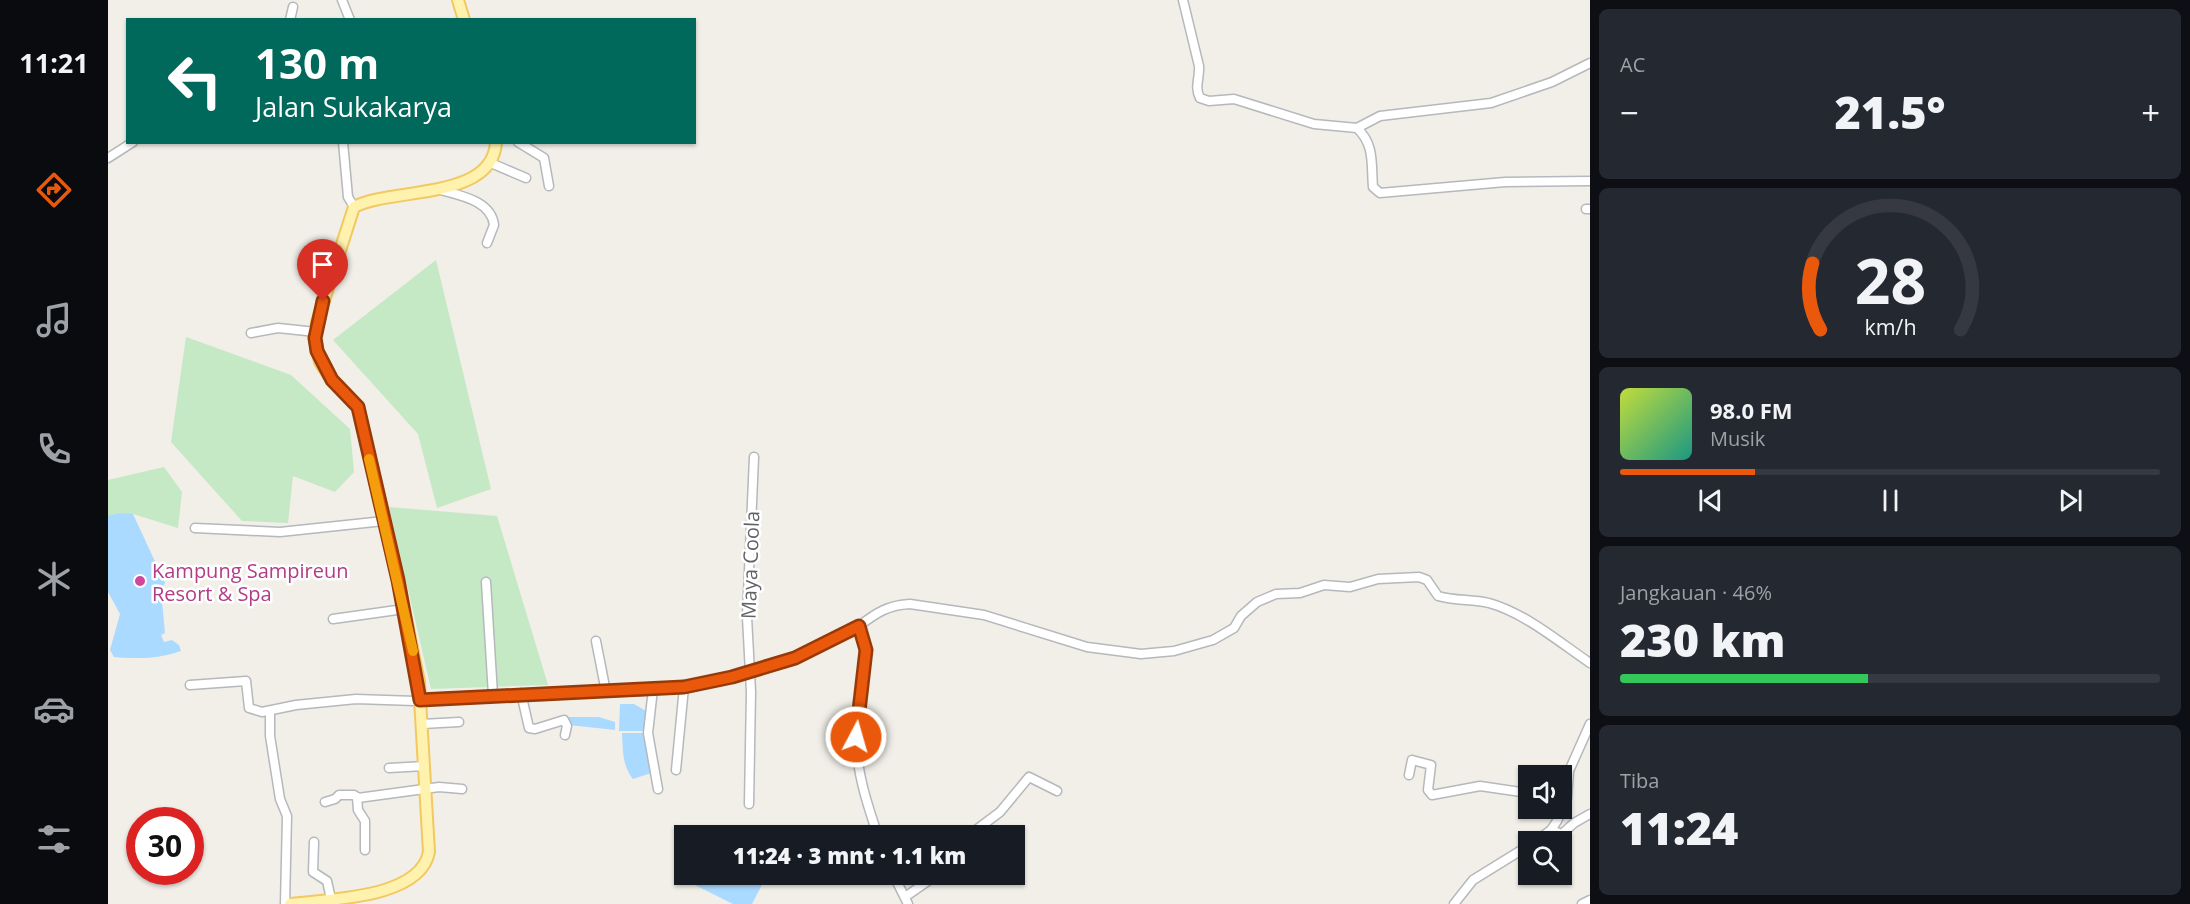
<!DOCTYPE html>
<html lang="id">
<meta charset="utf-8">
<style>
:root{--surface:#171b24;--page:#242831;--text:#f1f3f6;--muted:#9ea1a6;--line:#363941;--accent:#ea580c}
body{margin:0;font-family:"Open Sans",sans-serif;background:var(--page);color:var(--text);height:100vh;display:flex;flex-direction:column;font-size:22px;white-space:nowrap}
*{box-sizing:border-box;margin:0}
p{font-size:20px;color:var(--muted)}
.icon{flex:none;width:33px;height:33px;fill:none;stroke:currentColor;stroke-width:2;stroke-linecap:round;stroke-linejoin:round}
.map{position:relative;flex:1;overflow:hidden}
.drawer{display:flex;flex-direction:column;gap:9px;padding:9px;background:#0d0f14;width:600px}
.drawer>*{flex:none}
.hud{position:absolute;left:18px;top:18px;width:570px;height:126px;border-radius:0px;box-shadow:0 2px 4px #0004;background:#00695c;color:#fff;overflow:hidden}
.tools{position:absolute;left:1410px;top:765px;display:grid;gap:12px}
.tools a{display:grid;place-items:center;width:54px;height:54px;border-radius:0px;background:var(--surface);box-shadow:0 2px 4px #0004;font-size:30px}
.speed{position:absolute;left:18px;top:807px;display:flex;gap:12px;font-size:30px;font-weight:700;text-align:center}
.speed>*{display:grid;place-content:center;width:78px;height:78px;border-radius:50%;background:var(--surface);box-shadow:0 2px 4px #0004;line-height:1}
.speed .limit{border:9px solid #d22;background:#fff;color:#111}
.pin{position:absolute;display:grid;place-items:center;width:51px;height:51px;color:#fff;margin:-62px -26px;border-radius:50% 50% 50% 0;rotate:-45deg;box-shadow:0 0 6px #0007}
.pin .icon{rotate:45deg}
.me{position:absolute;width:66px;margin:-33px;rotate:6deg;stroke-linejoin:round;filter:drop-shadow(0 0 4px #0008)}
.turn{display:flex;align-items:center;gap:21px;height:126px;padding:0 30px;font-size:27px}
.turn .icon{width:78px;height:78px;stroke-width:2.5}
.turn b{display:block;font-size:42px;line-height:51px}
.big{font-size:45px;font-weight:800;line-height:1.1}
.drawer .widget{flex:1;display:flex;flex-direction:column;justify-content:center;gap:9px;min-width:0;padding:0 21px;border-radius:9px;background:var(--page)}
.drawer .dial{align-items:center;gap:0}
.dial svg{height:156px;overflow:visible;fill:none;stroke:var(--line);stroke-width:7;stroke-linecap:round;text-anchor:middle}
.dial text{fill:var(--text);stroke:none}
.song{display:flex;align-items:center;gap:18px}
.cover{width:72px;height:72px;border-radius:9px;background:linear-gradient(135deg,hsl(70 70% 55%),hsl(170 70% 35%))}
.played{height:6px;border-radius:3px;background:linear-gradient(90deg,var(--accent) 25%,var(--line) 25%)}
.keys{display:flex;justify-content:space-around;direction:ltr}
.heat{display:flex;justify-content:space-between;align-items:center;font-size:33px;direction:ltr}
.charge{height:9px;border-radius:4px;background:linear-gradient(90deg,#34c759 46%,var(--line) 0)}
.trip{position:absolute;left:566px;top:825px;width:351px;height:60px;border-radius:0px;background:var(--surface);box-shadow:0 2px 4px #0004;font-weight:800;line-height:60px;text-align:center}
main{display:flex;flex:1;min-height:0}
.tab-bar{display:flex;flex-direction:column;width:108px;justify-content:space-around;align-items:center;background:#090b0e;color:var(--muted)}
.tab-bar .icon{width:42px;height:42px}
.tab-bar .selected{color:var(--accent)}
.tab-bar b{font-size:27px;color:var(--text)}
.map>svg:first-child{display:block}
.green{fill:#c5e8c5}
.water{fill:#aadaff}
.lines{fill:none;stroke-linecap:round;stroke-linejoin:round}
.minor-casing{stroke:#b5b8bc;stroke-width:11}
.major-casing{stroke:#f2c960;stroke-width:14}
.minor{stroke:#fff;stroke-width:8}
.major{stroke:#fff2af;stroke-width:10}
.route-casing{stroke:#983908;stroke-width:15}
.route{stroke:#ea580c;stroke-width:10}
.slow{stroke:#f59e0b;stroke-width:10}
.hotel-dot{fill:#d1479c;stroke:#fff;stroke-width:2}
.labels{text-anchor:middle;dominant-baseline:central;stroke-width:5;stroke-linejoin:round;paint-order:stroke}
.street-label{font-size:20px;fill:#5f6368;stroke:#fff}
.hotel-label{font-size:20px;fill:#b23c85;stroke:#fff;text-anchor:start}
</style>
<main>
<nav class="tab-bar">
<b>11:21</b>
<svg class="icon selected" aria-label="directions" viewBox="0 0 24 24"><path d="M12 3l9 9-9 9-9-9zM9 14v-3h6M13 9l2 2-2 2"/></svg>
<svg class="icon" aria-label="music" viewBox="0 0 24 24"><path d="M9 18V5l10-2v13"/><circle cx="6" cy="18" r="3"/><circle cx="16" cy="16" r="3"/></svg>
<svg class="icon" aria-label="phone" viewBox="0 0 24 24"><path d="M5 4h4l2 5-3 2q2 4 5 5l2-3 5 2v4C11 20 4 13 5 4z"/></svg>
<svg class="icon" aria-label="climate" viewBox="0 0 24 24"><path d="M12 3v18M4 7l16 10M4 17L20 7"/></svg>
<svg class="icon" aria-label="car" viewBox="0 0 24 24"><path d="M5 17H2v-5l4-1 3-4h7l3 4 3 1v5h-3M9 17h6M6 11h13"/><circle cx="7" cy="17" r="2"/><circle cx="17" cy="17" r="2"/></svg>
<svg class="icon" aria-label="filters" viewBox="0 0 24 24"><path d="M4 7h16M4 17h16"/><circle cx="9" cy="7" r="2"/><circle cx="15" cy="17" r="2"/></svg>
</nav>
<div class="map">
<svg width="1482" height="904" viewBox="0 0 1482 904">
<rect width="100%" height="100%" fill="#f1efe8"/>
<g class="green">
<polygon points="328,260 383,489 329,508 310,434 225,340"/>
<polygon points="78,337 183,375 242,429 246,472 227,492 185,476 180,523 134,521 63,442"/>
<polygon points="56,467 74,492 70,528 25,514 0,518 0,480"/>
<polygon points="281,507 389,516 440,685 323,689"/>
</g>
<g class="water">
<path d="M11 513 25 514 57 583 53 591 57 633 53 635 56 642 64 640 71 645 73 651C51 659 30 659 6 657L2 650 12 614 0 592V516Z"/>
<polygon points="512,704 526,704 540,712 539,731 511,731"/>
<polygon points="460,717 491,717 507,722 507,730 461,725"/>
<path d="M514 733H539L543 773 525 779C514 766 515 749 514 733Z"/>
<polygon points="579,875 579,874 659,875 644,904 625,904 577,880"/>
</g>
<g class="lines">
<g class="minor-casing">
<g id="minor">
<polyline points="234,0 242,20"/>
<path d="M1075 0 1091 66C1092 78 1086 87 1092 98L1101 101 1126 99 1206 124 1249 128 1272 116 1383 103 1444 82 1482 63"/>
<polyline points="182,20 185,7"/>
<path d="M1249 128C1267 145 1263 164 1265 187L1272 193 1397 182 1482 181"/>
<polyline points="235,142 240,197 246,207"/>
<polyline points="410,142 436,158 441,186"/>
<polyline points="0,158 25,142"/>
<polyline points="383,163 418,178"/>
<path d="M329 189C348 195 383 199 386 225L379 243"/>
<polyline points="1478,209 1482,209"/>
<polyline points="143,333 170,328 208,332"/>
<polyline points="87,528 172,532 276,521"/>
<polyline points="378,582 385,695"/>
<polyline points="225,619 296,609"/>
<path d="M751 626C768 613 780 605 802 604L876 615 979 647 1033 654 1066 651 1105 640 1126 628 1133 616 1149 602 1168 594 1192 593 1216 585 1242 587 1270 579 1311 577 1319 580 1330 596C1347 601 1364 599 1381 603 1417 613 1451 642 1482 663"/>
<polyline points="488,641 498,692"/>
<path d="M82 685 138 681 141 708 154 712 188 705 248 699 307 701 338 697 533 691 576 687 624 677 687 658 751 626C769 658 747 702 748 736 748 770 759 804 770 836"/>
<polyline points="545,689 540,733 550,789"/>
<polyline points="413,693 421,728 427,729 456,720 459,726 457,735"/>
<polyline points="162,711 162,736 172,799 179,816 177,904"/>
<polyline points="314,724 351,722"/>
<polyline points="281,768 317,766"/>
<polyline points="568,770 576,687"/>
<polyline points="1301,775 1304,760 1323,765 1320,790 1324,795 1372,786 1420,793"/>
<polyline points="249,797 250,810 257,821 257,850"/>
<polyline points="217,802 227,799 231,795 246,795 250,798 331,787 354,789"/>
<polyline points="641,804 643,692 639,617 646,457"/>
<polyline points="1443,830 1454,834 1466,823 1482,814"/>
<polyline points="860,836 892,812 921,777 949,791"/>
<polyline points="206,842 205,872 219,881 223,899"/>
<polyline points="1427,842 1443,830 1449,821 1459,798 1461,771 1482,724"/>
<polyline points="785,874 800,904"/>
<polyline points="797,897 830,874"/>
<polyline points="1346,904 1365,880 1420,846"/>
<polyline points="1474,904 1482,900"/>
</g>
</g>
<g class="major-casing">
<g id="major">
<polyline points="350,0 356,20"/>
<path d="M182 904C220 899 312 899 321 852L311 682 290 580 250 407 224 380 212 362 207 338 209 322 246 207C284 187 385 201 388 142"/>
</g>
</g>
<use href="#minor" class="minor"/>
<use href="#major" class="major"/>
</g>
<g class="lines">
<g class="route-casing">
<polyline id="route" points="215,301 207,338 209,351 224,380 250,407 290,580 312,700 576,687 624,677 687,658 751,626 758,650 748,737"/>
</g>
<use href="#route" class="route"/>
<polyline class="slow" points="261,459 305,651"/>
</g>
<circle class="hotel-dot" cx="32" cy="581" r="6"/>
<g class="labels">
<g class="street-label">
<text transform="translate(642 565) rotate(-88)">Maya Coola</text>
</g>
<g class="hotel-label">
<text x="44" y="570">Kampung Sampireun<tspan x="44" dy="23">Resort &amp; Spa</tspan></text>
</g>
</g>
</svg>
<div class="tools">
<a><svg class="icon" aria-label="sound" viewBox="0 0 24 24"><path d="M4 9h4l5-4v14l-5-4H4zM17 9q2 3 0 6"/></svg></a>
<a><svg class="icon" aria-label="search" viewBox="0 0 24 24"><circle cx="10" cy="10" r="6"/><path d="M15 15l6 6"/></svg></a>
</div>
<div class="speed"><div class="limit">30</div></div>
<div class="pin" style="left:215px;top:301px;background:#d93025"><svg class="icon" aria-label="arrive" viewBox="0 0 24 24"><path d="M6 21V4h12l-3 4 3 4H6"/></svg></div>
<svg class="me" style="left:748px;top:737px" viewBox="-20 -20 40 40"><circle r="17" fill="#ea580c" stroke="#fff" stroke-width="3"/><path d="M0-11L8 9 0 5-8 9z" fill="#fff"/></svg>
<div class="trip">11:24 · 3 mnt · 1.1 km</div>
<div class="hud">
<div class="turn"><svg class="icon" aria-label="left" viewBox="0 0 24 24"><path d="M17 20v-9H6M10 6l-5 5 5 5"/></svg><div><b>130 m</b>Jalan Sukakarya</div></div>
</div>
</div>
<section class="drawer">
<div class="widget"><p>AC</p>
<div class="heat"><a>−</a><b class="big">21.5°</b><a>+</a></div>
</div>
<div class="widget dial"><svg viewBox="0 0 100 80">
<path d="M14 69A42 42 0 1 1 86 69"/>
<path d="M14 69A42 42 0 0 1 10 35" stroke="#ea580c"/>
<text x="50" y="56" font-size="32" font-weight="700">28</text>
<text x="50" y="72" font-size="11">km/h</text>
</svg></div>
<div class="widget">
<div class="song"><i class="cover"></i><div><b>98.0 FM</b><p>Musik</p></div></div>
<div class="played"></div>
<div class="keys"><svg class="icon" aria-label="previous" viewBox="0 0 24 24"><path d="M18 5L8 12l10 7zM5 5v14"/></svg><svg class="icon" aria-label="pause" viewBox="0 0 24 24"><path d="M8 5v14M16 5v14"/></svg><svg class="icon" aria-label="next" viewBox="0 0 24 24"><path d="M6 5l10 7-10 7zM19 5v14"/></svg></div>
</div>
<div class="widget"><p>Jangkauan · 46%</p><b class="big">230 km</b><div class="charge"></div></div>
<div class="widget"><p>Tiba</p><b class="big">11:24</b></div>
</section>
</main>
